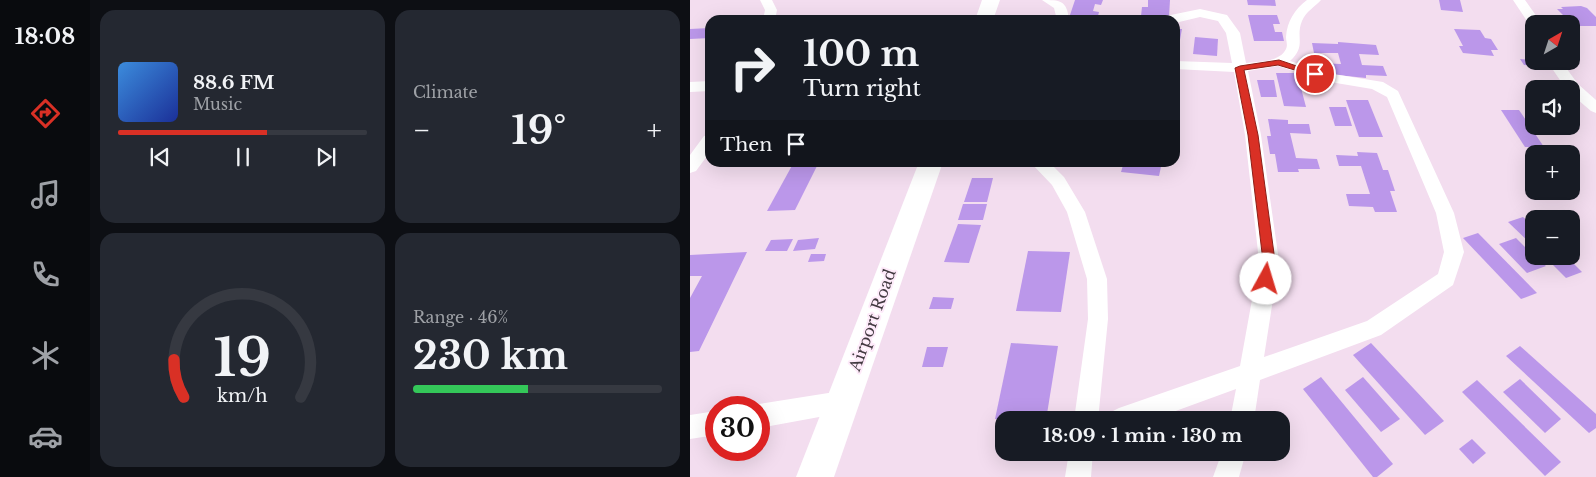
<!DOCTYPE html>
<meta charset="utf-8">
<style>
:root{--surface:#171b24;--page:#242831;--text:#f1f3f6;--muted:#9ea1a6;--line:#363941;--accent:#d93025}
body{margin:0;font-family:"Libre Baskerville",serif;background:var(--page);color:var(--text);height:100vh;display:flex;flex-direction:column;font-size:19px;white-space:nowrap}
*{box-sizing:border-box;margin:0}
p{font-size:16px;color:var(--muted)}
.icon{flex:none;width:28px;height:28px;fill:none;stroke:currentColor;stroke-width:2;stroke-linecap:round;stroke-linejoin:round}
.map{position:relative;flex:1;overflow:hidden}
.side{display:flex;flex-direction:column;gap:10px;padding:10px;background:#0d0f14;width:600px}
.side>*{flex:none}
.guide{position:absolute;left:15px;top:15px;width:475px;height:152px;border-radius:15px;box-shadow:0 5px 20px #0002;background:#171b24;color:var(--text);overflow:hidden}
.needle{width:32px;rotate:39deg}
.tools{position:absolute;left:835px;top:15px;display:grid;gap:10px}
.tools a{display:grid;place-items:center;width:55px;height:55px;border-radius:10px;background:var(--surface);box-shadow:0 5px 20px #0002;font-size:25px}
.speed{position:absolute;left:15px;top:396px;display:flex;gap:10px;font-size:25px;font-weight:700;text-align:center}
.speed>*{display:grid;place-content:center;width:65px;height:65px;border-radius:50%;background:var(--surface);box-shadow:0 5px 20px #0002;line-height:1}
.speed .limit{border:8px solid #d22;background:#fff;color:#111}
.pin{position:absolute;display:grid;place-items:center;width:42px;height:42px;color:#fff;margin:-21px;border:2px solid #fff;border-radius:50%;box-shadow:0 1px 5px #0007}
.me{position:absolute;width:55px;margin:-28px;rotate:6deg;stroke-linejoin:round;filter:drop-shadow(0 0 4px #0008)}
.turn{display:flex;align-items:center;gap:18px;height:105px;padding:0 15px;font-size:22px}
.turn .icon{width:65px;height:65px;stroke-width:2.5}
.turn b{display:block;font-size:35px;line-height:42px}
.then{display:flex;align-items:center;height:48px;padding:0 15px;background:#0003;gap:10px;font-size:19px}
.big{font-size:38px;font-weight:800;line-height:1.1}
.side .card{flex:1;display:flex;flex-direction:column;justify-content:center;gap:8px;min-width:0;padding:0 18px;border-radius:15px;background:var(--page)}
.side .dial{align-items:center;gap:0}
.dial svg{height:130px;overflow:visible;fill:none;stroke:var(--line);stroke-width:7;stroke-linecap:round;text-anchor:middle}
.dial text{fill:var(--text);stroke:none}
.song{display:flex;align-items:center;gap:15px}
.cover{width:60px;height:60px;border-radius:8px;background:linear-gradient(135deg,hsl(210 70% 55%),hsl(230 70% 35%))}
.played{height:5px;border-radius:2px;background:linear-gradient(90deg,var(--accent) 60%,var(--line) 60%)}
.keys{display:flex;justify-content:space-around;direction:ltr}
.heat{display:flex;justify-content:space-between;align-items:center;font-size:28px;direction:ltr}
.charge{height:8px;border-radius:4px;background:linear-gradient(90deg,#34c759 46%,var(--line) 0)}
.side .tiles{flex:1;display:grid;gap:10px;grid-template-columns:repeat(2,1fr)}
.trip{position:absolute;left:305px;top:411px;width:295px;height:50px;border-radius:15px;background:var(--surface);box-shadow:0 5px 20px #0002;font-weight:800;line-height:50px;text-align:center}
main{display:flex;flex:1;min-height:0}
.tabs{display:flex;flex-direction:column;width:90px;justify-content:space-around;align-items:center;background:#090b0e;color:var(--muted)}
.tabs .icon{width:35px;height:35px}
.tabs .current{color:var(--accent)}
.tabs b{font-size:22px;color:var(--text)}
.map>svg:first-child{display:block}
.building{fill:#bb97ea}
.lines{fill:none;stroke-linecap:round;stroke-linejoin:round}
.street{fill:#fff;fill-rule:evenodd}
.highway{fill:#fff;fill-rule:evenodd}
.route{fill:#d93025;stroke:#8d1f18}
.labels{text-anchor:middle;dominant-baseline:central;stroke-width:4;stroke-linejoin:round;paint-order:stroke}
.street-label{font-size:16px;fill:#423940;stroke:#feebfa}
</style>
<main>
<nav class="tabs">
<b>18:08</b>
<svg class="icon current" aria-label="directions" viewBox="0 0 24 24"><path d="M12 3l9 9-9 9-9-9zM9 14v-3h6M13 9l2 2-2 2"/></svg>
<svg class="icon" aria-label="music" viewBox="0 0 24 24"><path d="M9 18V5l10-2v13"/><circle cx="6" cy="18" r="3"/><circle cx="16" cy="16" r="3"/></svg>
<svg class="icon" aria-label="phone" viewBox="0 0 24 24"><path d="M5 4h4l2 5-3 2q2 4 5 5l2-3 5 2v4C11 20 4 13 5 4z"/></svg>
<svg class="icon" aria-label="climate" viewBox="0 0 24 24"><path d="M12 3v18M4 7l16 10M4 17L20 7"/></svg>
<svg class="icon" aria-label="car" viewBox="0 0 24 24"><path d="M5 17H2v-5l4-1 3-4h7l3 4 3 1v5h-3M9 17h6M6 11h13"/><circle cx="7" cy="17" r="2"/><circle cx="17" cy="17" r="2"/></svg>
</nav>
<section class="side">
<div class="tiles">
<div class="card">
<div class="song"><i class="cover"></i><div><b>88.6 FM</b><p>Music</p></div></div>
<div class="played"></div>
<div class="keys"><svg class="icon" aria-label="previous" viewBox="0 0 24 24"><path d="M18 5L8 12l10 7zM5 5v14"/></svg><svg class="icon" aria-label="pause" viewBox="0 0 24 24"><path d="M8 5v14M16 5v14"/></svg><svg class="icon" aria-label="next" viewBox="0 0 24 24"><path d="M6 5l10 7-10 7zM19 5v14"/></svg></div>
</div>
<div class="card"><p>Climate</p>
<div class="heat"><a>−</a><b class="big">19°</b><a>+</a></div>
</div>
<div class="card dial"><svg viewBox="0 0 100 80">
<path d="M14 69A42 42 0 1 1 86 69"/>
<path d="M14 69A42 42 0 0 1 8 46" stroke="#d93025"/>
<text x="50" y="56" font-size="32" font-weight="700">19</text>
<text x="50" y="72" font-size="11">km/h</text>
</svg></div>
<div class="card"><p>Range · 46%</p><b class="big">230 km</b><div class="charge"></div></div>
</div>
</section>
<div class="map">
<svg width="906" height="477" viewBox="0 0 906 477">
<rect width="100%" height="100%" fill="#f3ddef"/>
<g class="building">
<polygon points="385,0 413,0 411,5 405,4 403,11 409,12 407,20 379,18"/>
<polygon points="458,0 480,0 479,17 451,16 452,7 458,7"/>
<polygon points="557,0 585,0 586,6 558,5"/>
<polygon points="749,0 770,0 773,12 751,10"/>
<polygon points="891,6 897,8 906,17 906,26 887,26 883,22 876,22 869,15 873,15 867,9 873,9 871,7"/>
<polygon points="558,15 587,15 590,24 583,24 585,32 592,32 594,41 564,41"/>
<polygon points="20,28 20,38 0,39 0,29"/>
<polygon points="485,29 492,29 487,56 485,56"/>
<polygon points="764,29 790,30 795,38 801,39 808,50 801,50 804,56 773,53 769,46 773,46"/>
<polygon points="505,37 528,39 527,56 503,54"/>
<polygon points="648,42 686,45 689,55 669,54 672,65 693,66 697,76 676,75 676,78 628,73 626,63 651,64 648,53 624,53 622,43 648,44"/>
<polygon points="830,59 843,60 847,66 834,65"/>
<polygon points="586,73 607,73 616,107 594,106"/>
<polygon points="567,80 584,80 587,97 571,97"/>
<polygon points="656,100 678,100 693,137 669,137"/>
<polygon points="639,107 656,107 662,126 645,126"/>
<polygon points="811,110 829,110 854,147 835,147"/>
<polygon points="578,119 598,120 598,124 619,124 621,134 600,133 606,158 627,159 630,169 608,169 609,172 588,172 585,154 580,154 577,136 581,136"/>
<polygon points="667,152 687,153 693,170 698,170 705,191 700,191 707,212 685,212 683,207 659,206 656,194 680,194 671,166 649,166 646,155 668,156"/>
<polygon points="104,162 129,162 105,210 77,211"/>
<polygon points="434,162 472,162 469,176 431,172"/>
<polygon points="282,178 303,178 297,202 274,202"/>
<polygon points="273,204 297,204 293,220 268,220"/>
<polygon points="833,217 844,226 844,247 818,222"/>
<polygon points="268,224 291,225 279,263 254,262"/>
<polygon points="788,233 847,293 831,299 773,238"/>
<polygon points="129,238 125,249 103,251 108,240"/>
<polygon points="826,238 844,256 856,266 837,273 809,244"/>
<polygon points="103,239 97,251 75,251 81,240"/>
<polygon points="338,251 380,252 371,312 326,311"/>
<polygon points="57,252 9,351 0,352 0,298 12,276 0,276 0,255"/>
<polygon points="121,254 136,254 134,261 118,262"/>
<polygon points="854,256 876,256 892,272 876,278"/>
<polygon points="243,297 264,298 261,309 239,309"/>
<polygon points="321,343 368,346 356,420 305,419"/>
<polygon points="681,343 754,421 735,435 663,355"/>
<polygon points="830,346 906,414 906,428 899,433 816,356"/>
<polygon points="237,347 258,347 253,367 232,367"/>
<polygon points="631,377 703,464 687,477 683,477 613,389"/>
<polygon points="673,377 710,419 691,432 655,390"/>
<polygon points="830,379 871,419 855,433 813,392"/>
<polygon points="787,380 871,462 855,476 772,392"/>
<polygon points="782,439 796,453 783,464 769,449"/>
</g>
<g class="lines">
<g class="street">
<polygon points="70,0 82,0 87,10 85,20 73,20 75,10"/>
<path d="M352 0C370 0 377 0 379 20H367L364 8Z"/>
<path d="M617 0H631C625 7 616 11 612 21 605 38 617 45 600 61L637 73 693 82 708 91 764 213 774 252 763 285 691 335 570 380 564 420H540L546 389 461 420H417L421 412 429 408 550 366 569 261 555 135 544 72 485 69V61L542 63 536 33 528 21 510 17 485 23V20H470L471 17 510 9 537 15 550 33 556 63C568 62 590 62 596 49 598 45 596 41 596 37 597 21 605 9 617 0ZM588 66 634 81 682 89 697 97 746 213 754 252 748 274 677 321 574 357 589 261 571 135 558 71Z"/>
<polygon points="823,0 835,0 852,24 844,24 844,27 841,27"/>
<polygon points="857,61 871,61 888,84 906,100 906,113 901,111 881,94 881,89 876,89"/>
<polygon points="20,81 20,91 0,92 0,82"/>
<polygon points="20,135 20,152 6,171 0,173 0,155 14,136"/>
<polygon points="340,162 359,162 374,177 395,212 417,279 418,319 408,420 384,420 398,319 397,279 377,212 362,185"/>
<polygon points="151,391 159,394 163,402 159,410 151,413 69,428 69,408 61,408 69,404"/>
<polygon points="26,411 26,435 0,439 0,415"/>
<polygon points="379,452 403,452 401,477 375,477"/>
<polygon points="532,452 556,452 549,477 523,477"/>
</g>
<g class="highway">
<polygon points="292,0 310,0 303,20 285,20"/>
<polygon points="229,162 253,162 144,477 106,477"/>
</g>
</g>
<polygon class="route" points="589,60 630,74 625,76 588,65 554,70 568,135 585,261 580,283 572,283 570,279 573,261 558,135 545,68 550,66"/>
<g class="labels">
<g class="street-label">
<text transform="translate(182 320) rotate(-70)">Airport Road</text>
</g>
</g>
</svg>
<div class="tools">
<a><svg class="needle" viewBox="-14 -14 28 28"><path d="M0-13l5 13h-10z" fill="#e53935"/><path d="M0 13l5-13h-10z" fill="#9ea1a6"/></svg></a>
<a><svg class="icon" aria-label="sound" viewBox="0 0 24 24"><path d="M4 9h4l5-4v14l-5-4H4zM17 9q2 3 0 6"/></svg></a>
<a>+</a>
<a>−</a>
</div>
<div class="speed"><div class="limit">30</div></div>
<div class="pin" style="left:625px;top:74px;background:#d93025"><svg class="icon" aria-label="arrive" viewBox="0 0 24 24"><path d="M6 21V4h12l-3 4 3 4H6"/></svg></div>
<svg class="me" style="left:576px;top:279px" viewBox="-20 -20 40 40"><circle r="19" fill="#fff"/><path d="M0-13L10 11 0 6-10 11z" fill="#d93025"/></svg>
<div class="trip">18:09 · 1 min · 130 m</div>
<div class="guide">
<div class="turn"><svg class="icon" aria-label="right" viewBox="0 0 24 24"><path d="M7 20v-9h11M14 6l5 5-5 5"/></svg><div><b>100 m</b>Turn right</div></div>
<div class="then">Then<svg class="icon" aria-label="arrive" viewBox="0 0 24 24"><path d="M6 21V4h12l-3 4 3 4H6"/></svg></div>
</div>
</div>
</main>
